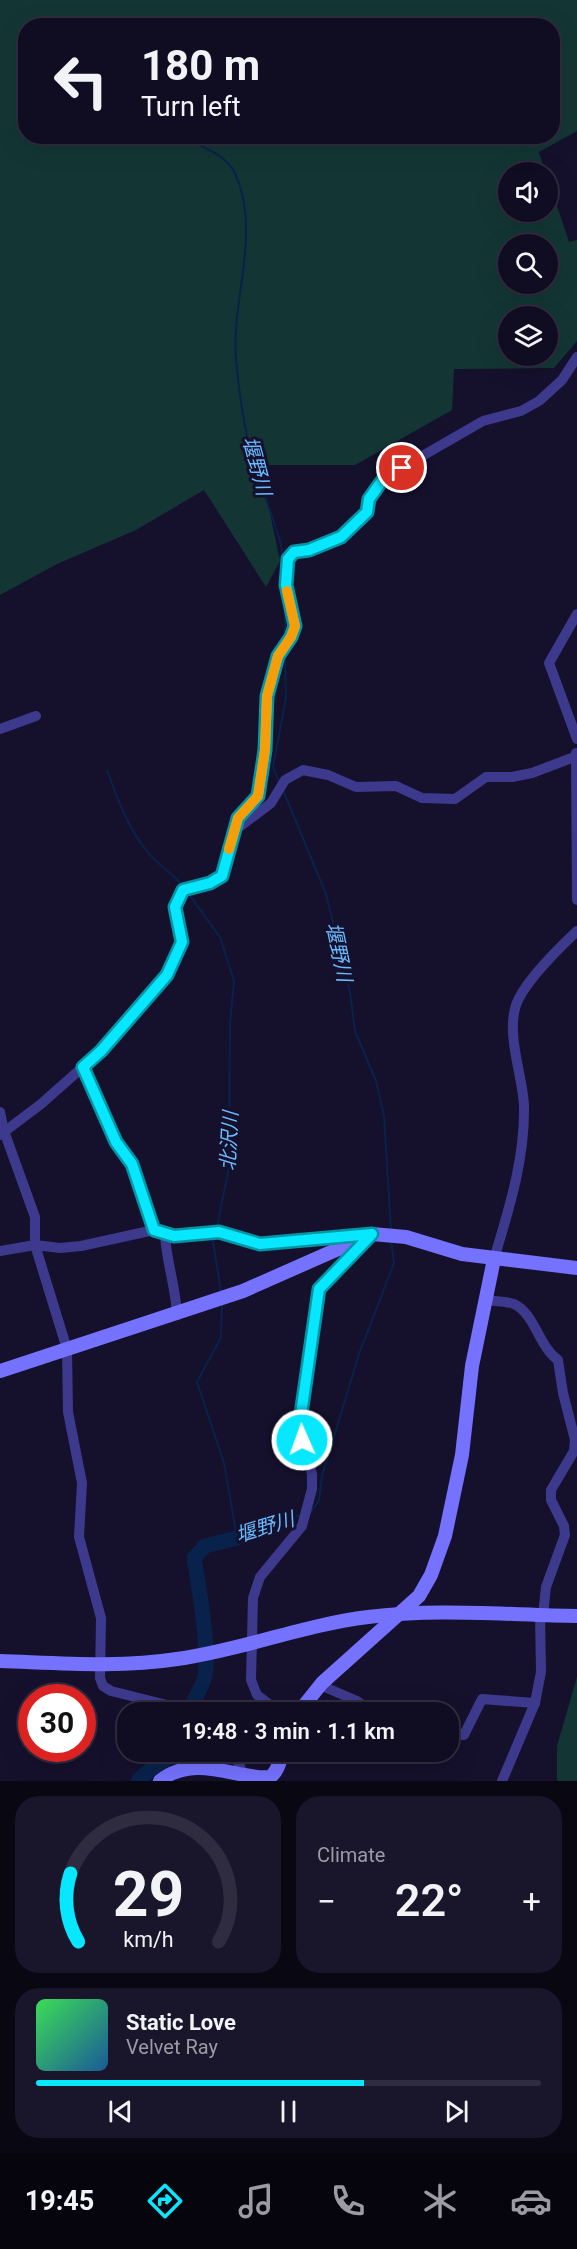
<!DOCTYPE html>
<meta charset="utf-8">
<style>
:root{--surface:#100c21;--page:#19152a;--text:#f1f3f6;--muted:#9c9ba5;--line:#302c3f;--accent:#07e7ff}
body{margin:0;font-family:Roboto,"Noto Sans JP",sans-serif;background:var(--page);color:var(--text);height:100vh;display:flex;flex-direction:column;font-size:22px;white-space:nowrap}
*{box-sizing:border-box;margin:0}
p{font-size:20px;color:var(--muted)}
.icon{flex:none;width:33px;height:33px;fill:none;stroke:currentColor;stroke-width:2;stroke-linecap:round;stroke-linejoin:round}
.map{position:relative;height:1781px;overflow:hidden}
.sheet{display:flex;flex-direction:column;gap:15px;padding:15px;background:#090712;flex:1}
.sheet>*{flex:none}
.hud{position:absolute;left:18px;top:18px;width:542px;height:126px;border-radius:24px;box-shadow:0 6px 24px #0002,0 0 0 2px var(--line);background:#100c21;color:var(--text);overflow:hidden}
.controls{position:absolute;left:498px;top:162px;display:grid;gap:12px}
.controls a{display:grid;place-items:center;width:60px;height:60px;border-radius:50%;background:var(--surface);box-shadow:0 6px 24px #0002,0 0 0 2px var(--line);font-size:30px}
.speed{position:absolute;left:18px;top:1684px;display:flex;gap:12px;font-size:30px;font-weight:700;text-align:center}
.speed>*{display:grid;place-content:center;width:78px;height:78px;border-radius:50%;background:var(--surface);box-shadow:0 6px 24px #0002,0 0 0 2px var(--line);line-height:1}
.speed .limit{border:9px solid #d22;background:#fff;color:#111}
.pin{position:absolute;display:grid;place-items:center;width:51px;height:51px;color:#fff;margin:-26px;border:3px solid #fff;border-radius:50%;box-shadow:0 2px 6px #0007}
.me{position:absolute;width:66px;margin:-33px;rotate:358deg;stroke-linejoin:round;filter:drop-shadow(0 0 4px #0008)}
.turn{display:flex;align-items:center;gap:21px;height:126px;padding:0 24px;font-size:27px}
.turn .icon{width:78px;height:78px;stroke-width:2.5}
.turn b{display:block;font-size:42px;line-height:51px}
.big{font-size:45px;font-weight:600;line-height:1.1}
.sheet .tile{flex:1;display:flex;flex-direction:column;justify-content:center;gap:9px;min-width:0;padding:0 21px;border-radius:24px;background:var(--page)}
.sheet .dial{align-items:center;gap:0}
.dial svg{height:156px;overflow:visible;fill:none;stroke:var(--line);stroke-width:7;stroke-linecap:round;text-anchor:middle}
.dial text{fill:var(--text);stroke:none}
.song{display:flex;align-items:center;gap:18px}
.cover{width:72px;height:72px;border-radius:9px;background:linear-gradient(135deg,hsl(130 70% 55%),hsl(210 70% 35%))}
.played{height:6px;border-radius:3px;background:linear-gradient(90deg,var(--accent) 65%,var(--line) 65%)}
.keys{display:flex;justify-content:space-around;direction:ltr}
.heat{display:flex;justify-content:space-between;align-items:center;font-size:33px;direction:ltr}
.sheet .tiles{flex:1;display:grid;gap:15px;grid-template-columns:1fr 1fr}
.tile:last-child{grid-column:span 2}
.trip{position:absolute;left:117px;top:1702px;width:342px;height:60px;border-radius:24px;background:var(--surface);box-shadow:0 6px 24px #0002,0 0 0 2px var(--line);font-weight:600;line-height:60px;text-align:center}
.menu{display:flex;height:96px;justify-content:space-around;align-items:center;background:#06050d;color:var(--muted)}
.menu .icon{width:42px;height:42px}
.menu .on{color:var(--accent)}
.menu b{font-size:27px;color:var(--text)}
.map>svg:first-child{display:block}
.green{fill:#133635;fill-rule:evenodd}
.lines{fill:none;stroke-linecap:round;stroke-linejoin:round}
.stream{stroke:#09224c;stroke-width:2}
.river{stroke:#09224c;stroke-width:15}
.street{stroke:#3d3a8d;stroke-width:10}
.secondary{stroke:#7572ff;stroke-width:14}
.route-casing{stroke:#0596a6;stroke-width:15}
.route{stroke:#07e7ff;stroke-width:10}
.slow{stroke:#f59e0b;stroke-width:10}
.labels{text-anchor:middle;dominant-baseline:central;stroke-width:6;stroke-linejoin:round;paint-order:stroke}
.water-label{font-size:20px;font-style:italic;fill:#69baff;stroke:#15102c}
</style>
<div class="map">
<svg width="577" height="1781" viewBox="0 0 577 1781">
<rect width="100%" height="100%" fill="#15102c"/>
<g class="green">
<path d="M0 0H577V131L539 152 545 172H508V212H548V179L569 242 577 240V341L554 368 454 369 452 410 355 465H260L280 561 266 587 204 490 136 530 57 564 0 595ZM26 26H552V136H26ZM508 244H548V284H508ZM508 316H548V356H508Z"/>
<polygon points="577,1677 577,1781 557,1781 557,1746"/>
</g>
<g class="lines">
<g class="stream">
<path d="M179 136C198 145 226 154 235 173 262 233 231 298 236 359 239 392 243 427 253 458 261 488 273 516 281 545 284 558 279 573 281 586"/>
<polyline points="285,640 285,604"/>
<path d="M107 770C117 798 127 826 146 850 156 864 172 872 183 886"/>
<polyline points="279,782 273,767 286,698 285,655"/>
<polyline points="283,790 326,894 350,992 355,1031 376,1081 384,1116 391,1232"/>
<polyline points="188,893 220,937 234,981 230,1023 229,1167 217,1227"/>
<polyline points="215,1236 213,1241 221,1292"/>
<polyline points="222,1304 221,1337 197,1382 224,1463 237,1538 274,1527 285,1519 302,1515"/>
<polyline points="310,1513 319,1501 322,1476 359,1354 394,1263 391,1240"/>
</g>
<g class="river">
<path d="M188 1713C193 1702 200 1691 204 1679 211 1659 198 1581 194 1558L205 1546 237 1538"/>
<path d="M138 1781C148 1769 163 1764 174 1752"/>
</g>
<g class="street">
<polyline points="577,614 549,663 577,739"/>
<polyline points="0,729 36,716"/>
<polyline points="576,753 577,900"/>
<polyline points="234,831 238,818 258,796 265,750 267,696 278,656 291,637 295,626 286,585 288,559 294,552 309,550 341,537 367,512 369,499 384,478 483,421 521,411 539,401 562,380 577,357"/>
<polyline points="83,1067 116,1142 132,1164 154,1230"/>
<polyline points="0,1112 4,1131 35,1217 35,1245 67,1349 68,1412 82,1483 79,1537 101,1618 100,1678 103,1686 111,1691 199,1713"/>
<polyline points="0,1135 41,1104 101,1051 167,975 182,942 175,907 183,890 210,883 222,876 234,831 271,803 285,780 303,770 328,775 356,787 396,786 422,798 455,799 486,777 512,777 532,773 577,756"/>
<path d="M165 1234C166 1261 176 1287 177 1315"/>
<polyline points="0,1251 35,1245 60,1248 81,1246 154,1230 173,1236 220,1232 260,1244 363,1235"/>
<path d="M494 1259C509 1209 525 1159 524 1106 523 1076 506 1036 516 1005 524 982 559 948 577 931"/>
<path d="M485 1300C494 1301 506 1301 514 1304 535 1314 539 1347 558 1360L563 1393 575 1440 574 1451 551 1490V1500L564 1526 565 1535 546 1587 543 1615"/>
<polyline points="320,1685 357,1701 374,1713"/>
<polyline points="287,1713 274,1708 257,1695 251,1680 253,1598 260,1577 302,1526 312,1489 312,1474 299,1428 319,1289 367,1238"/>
<polyline points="448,1734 464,1735 482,1699 535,1703"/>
<polyline points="234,1752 245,1779"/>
<polyline points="502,1781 535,1703 541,1672 540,1615"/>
</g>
<g class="secondary">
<polyline points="0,1371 243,1291 372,1234 406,1237 462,1254 577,1268"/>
<path d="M0 1661C59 1663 119 1668 177 1659 242 1650 303 1625 368 1617 436 1608 508 1615 577 1616"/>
<polyline points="298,1713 322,1683 419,1596 431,1575 445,1536 462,1455 472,1366 494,1259"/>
<path d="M160 1781C195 1752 241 1781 270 1777 278 1772 280 1760 283 1752"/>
</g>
</g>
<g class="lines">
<g class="route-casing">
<polyline id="route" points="302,1440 299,1428 319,1289 372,1234 260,1244 219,1232 174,1236 154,1230 132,1164 116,1142 83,1067 101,1051 167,975 182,942 175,907 183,890 210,883 222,876 238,818 258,796 265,750 267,696 278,656 291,637 295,626 286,585 288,559 294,552 309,550 341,537 367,512 369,499 384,478 402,468"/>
</g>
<use href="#route" class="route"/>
<polyline class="slow" points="229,849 238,818 258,796 265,750 267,696 278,656 291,637 295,626 287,591"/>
</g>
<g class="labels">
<g class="water-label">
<text transform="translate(257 466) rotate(75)">堰野川</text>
<text transform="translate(339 952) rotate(78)">堰野川</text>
<text transform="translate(229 1141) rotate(-87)">北沢川</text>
<text transform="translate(265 1527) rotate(-17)">堰野川</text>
</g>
</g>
</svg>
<div class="controls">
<a><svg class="icon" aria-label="sound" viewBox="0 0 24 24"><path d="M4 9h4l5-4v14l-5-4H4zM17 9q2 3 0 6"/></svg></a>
<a><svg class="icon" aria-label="search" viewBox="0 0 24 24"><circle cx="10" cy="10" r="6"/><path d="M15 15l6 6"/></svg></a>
<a><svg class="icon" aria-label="layers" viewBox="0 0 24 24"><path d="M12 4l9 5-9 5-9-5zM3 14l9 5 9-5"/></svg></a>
</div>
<div class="speed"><div class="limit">30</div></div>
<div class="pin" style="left:402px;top:468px;background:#d93025"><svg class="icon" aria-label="arrive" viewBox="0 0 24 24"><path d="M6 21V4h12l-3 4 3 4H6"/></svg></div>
<svg class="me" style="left:302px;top:1440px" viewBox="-20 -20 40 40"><circle r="17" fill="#07e7ff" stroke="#fff" stroke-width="3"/><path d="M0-11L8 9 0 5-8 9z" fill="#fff"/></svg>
<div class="trip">19:48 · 3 min · 1.1 km</div>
<div class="hud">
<div class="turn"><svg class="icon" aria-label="left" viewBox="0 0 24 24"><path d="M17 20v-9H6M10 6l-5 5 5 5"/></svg><div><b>180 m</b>Turn left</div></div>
</div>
</div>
<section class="sheet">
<div class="tiles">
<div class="tile dial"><svg viewBox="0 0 100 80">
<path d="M14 69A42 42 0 1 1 86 69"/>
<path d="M14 69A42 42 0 0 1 10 34" stroke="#07e7ff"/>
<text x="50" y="56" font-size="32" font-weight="700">29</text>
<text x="50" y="72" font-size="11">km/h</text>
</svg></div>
<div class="tile"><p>Climate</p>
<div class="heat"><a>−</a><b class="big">22°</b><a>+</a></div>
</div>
<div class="tile">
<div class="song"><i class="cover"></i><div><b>Static Love</b><p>Velvet Ray</p></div></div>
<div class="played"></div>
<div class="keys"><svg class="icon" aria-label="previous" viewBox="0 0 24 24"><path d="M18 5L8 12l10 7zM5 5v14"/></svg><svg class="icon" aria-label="pause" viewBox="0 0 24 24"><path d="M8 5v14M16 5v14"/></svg><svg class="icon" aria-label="next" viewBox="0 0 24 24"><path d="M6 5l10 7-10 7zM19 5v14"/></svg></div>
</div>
</div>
</section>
<nav class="menu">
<b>19:45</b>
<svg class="icon on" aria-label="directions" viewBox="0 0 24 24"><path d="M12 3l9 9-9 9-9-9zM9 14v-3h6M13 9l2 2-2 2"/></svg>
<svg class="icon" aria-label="music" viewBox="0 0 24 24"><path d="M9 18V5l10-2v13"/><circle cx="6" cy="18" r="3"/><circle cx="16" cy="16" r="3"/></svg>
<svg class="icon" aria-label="phone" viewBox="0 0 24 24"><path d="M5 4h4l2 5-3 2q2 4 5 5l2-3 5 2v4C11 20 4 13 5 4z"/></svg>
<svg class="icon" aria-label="climate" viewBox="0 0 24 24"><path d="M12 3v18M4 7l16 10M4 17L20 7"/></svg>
<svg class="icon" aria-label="car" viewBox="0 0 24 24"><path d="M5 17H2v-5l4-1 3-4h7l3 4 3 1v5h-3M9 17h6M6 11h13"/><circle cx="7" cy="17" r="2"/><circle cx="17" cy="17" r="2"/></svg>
</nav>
